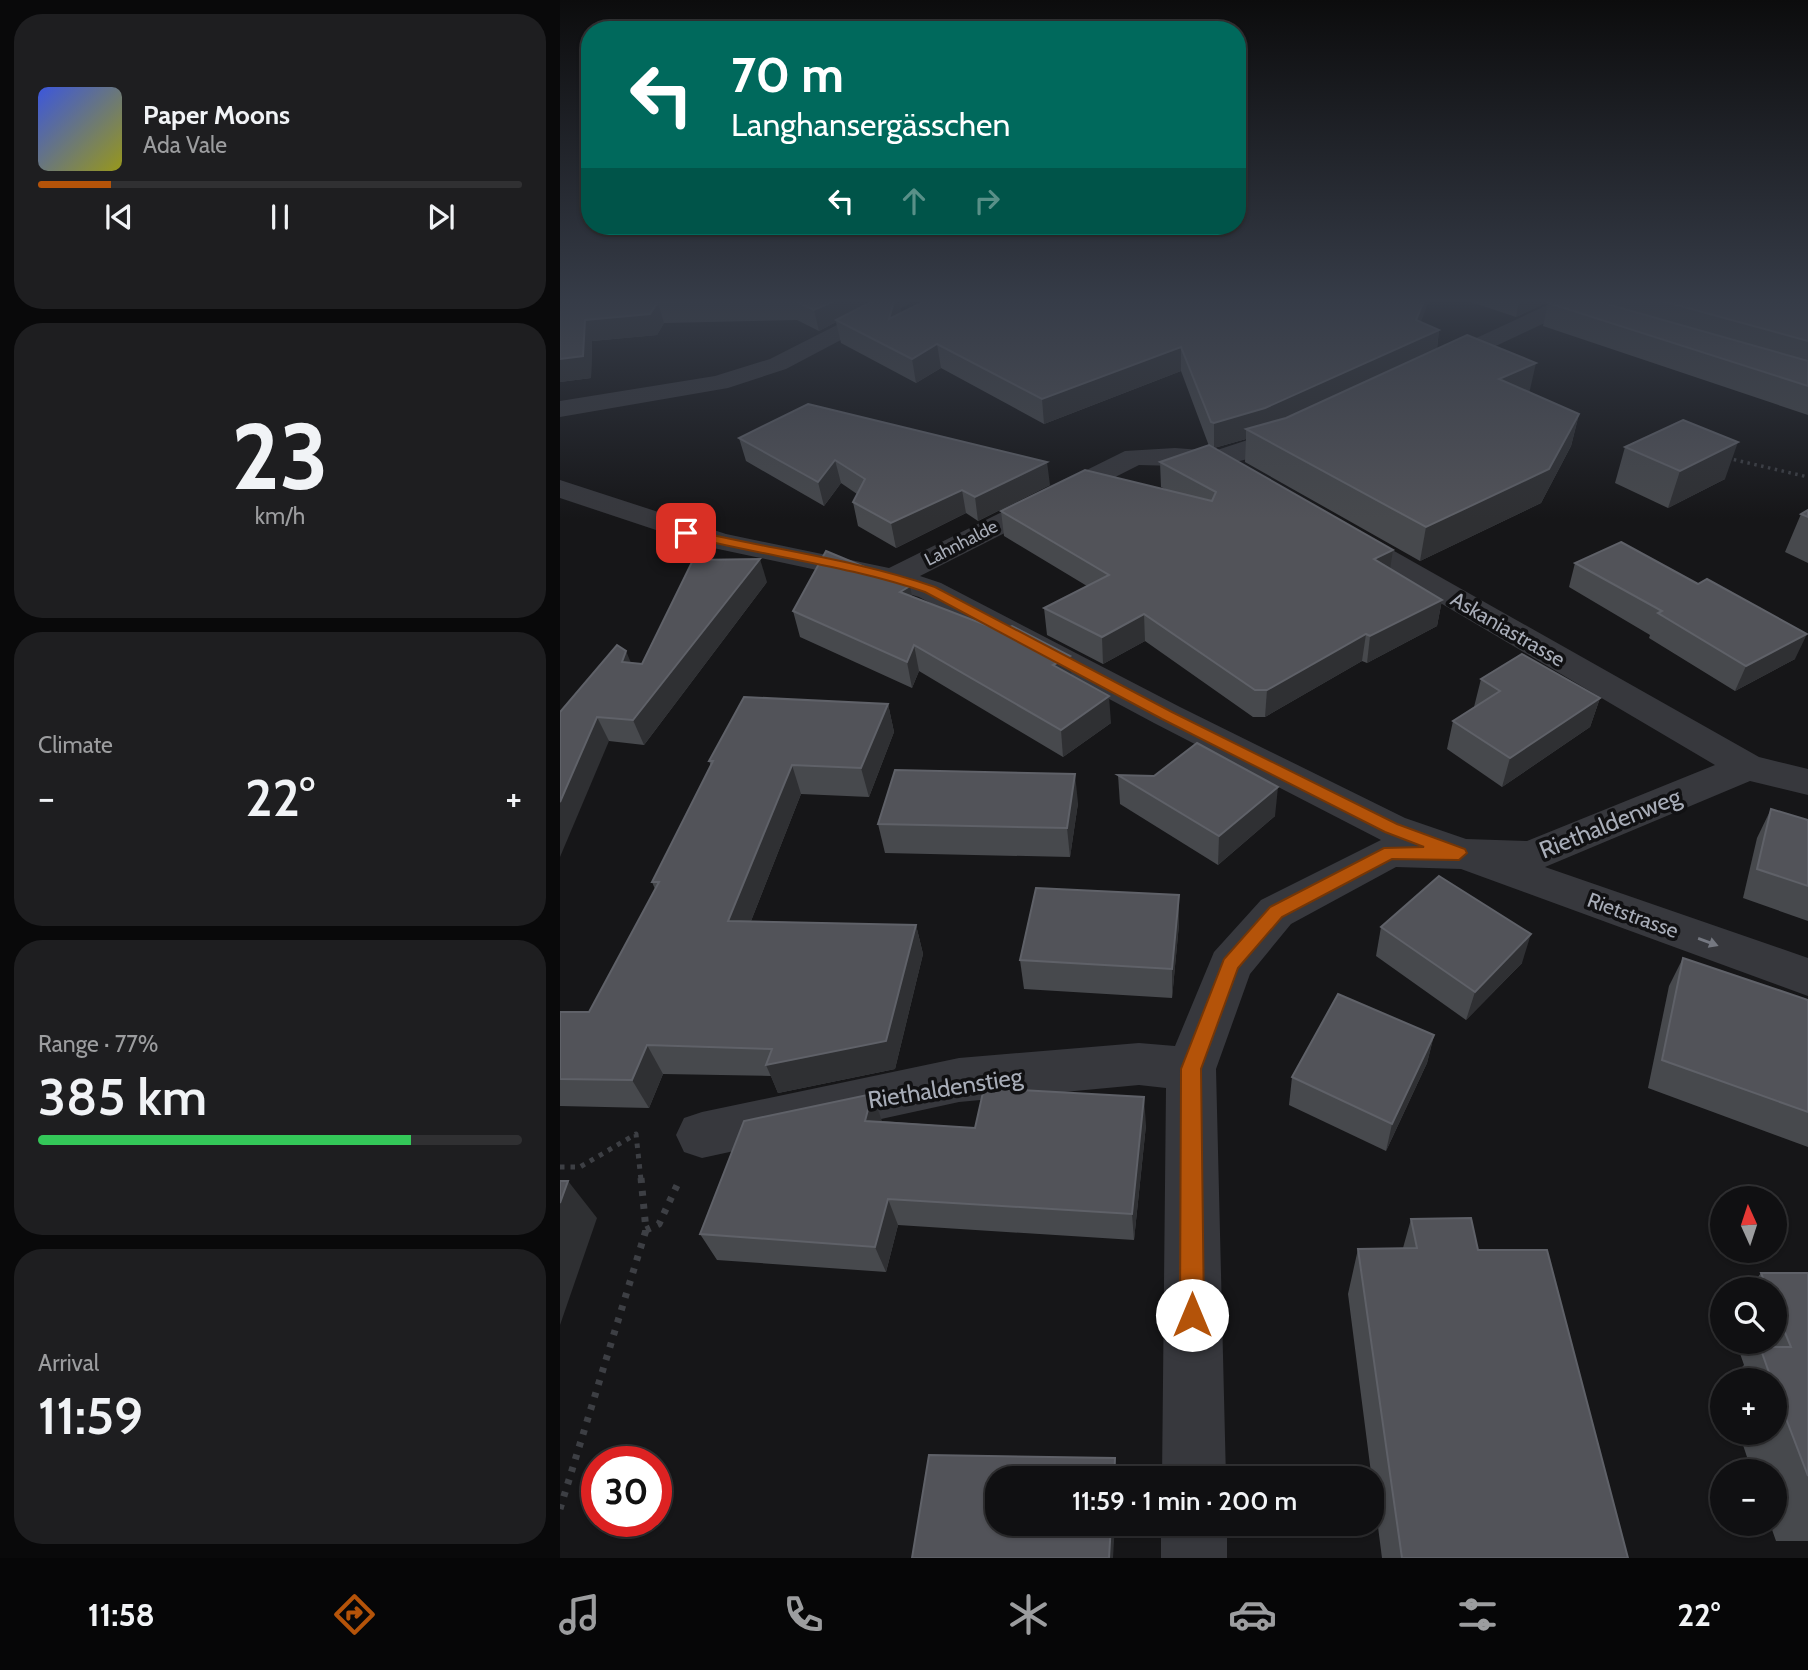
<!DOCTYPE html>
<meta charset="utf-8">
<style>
:root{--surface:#101012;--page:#1e1e20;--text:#f1f3f6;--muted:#9c9d9f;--line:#303032;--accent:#b45309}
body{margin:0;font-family:Cabin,sans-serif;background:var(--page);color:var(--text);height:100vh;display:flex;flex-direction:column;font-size:26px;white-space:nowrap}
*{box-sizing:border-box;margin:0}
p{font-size:23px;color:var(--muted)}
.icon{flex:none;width:38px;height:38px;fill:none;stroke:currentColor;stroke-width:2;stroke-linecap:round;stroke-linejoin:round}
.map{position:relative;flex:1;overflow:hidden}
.side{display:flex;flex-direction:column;gap:14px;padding:14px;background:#09090a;width:560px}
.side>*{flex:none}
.guide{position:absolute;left:21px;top:21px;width:665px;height:214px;border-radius:28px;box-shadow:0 2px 5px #0004,0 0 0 2px var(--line);background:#00695c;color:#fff;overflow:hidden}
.needle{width:46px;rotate:357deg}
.buttons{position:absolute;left:1150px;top:1186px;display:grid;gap:14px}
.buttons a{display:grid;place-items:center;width:77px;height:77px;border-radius:50%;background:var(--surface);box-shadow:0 2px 5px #0004,0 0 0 2px var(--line);font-size:35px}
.speed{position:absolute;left:21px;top:1446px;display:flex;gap:14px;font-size:35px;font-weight:700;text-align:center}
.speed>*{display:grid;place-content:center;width:91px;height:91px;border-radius:50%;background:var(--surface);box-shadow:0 2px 5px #0004,0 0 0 2px var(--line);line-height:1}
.speed .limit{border:10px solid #d22;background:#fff;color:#111}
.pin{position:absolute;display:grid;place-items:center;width:60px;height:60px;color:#fff;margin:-30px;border-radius:14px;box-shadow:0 4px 10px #0006}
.me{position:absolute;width:77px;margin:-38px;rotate:0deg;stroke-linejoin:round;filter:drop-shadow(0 0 5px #0008)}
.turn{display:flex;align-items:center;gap:24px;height:147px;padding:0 35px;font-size:32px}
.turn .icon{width:91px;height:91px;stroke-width:2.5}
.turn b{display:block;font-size:49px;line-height:60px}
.lanes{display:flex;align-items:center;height:66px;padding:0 35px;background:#0003;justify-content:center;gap:35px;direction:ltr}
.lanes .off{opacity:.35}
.big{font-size:52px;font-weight:600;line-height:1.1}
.side .widget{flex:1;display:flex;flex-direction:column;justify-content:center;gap:10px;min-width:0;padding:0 24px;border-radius:28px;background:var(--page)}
.side .dial{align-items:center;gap:0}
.dial b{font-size:91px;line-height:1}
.song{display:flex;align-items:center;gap:21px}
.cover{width:84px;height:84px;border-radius:10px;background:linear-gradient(135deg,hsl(230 70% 55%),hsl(60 70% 35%))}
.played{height:7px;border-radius:4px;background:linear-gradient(90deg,var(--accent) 15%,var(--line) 15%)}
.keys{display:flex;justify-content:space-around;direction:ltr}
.heat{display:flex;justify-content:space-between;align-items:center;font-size:38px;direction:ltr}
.charge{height:10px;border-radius:5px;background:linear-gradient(90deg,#34c759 77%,var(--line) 0)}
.trip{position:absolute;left:425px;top:1466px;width:399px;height:70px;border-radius:28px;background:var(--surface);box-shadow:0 2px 5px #0004,0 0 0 2px var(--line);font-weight:600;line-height:70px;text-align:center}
.menu{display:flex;height:112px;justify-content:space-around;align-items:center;background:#060607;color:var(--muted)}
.menu .icon{width:49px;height:49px}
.menu .selected{color:var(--accent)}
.menu b{font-size:32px;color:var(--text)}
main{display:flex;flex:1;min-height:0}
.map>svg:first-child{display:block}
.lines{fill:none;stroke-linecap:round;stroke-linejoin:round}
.path-far2{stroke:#3d3f44;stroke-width:3.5;stroke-dasharray:2.5 4.5;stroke-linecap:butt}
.path-far1{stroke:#3d3f44;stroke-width:5;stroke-dasharray:4.5 6;stroke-linecap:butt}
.path{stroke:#3d3f44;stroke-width:7;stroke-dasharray:5 8;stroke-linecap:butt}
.street{fill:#37383d;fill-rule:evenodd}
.wall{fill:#47494d}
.shaded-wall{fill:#2f3033}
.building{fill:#525359;stroke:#5f6168;stroke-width:2}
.oneway{fill:#757881}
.route{fill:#b45309;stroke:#753606;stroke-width:2}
.labels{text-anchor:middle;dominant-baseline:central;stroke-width:7;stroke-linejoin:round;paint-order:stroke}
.far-street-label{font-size:18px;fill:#a8adb8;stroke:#111113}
.street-label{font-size:21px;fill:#a8adb8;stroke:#111113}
.near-street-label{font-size:24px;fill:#a8adb8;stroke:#111113}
</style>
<main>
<section class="side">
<div class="widget">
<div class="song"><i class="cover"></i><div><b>Paper Moons</b><p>Ada Vale</p></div></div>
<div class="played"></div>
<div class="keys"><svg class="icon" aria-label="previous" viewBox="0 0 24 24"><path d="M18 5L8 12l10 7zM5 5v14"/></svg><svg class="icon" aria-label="pause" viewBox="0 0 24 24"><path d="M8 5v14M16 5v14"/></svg><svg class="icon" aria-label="next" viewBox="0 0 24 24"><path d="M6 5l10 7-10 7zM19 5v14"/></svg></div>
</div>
<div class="widget dial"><b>23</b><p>km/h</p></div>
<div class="widget"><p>Climate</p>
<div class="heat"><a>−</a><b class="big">22°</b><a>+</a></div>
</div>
<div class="widget"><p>Range · 77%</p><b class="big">385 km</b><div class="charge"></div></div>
<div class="widget"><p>Arrival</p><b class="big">11:59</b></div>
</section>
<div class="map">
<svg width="1248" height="1558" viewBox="0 0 1248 1558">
<rect width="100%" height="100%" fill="#161618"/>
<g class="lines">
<polyline class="path-far2" points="1167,458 1248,477"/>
<polyline class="path-far1" points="0,1167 20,1167 76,1134 81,1180"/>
<g class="path">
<polyline points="81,1178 86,1230 99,1224 120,1179"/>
<polyline points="0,1509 86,1230"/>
</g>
<g class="street">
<polygon points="324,301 351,301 347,305 226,369 168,388 0,417 0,401 155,376 210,359"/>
<polygon points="996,301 1020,301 1010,311 887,369 871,369 867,364 871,359"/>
<path d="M733 425 742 428 746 433C734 450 685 459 664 465L655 467 579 465 360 576 381 583 620 707 845 818 906 839 967 841 1155 765 777 542 772 536 777 530 787 527 797 530 1199 757 1248 769V795L1190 781 985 867 1248 958V996L901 869 836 867 731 924 690 974 656 1069 666 1479H602L606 1088 579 1085 399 1102 142 1158 124 1152 116 1135 124 1118 142 1112 399 1058 579 1043 615 1046 654 952 701 900 821 840 594 723 359 597 299 579 144 546 0 498V480L166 534 329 568 565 451 615 448 654 451Z"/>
<rect x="601" y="1524" width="66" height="34"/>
</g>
</g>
<g class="wall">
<polygon points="0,301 339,301 341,313 861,323 879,330 877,349 969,393 1019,414 1011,446 981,503 860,561 685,462 686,439 654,448 830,569 882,600 877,626 807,663 802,661 705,717 693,717 585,641 543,664 487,635 484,608 527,586 444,536 441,511 605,489 601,487 600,462 649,446 621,371 484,424 381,368 356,383 281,343 276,322 259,331 237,320 104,323 97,335 32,341 31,378 0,382"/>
<polygon points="908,301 990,301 956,317"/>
<polygon points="993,301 1248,301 1248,415 983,326 988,303"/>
<polygon points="179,438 490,485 418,521 406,513 336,548 298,526 293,502 297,494 281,483 264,506 186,461"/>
<polygon points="1065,447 1165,479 1108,508 1055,483"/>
<polygon points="1248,510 1248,563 1225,552 1241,514"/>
<polygon points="1015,563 1235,659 1175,691 1089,638 1090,635 1009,587"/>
<polygon points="207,582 84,745 49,741 0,712 82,664"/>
<polygon points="353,597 512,676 551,723 503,757 359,671 352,688 240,637 233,611"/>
<polygon points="921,679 1040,698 1030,727 942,787 887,749 893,721 914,707"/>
<polygon points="328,704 334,732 309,797 241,794 191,921 356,925 363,954 335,1069 218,1093 211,1076 103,1074 89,1108 0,1106 0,1012 29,1012 95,889 92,882 151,766 149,761"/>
<polygon points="558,775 715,816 658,865 560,804"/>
<polygon points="518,803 510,857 325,853 318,824"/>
<polygon points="1211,809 1248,820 1248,921 1183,898 1197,838"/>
<polygon points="619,895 619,924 612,998 464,989 460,960"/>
<polygon points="821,927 962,963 906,1020 816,956"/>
<polygon points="1123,958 1248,1000 1248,1147 1088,1088 1109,986"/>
<polygon points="874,1035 867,1063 826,1151 729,1105 732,1077"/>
<polygon points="322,1121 415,1128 586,1125 574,1240 338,1225 326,1272 157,1260 140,1234"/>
<polygon points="851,1219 918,1250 1068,1558 822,1558 788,1294 798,1249 843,1248"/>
<polygon points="1201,1273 1248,1273 1248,1541 1216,1541 1210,1524 1214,1524 1214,1472 1192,1472 1179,1433 1214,1433 1214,1381 1169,1381 1184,1365 1176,1342 1214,1342 1214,1290 1188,1290"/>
</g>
<g class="shaded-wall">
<polygon points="274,301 319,301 276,320 276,322 259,331 254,310"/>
<polygon points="334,301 339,301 341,311 334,343 329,319"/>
<polygon points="864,301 869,301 853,342 879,330 876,354 698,435 686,429 686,439 654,448 654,423 856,320"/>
<polygon points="959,301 990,301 956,317"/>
<polygon points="98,302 104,323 97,335 32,341 31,378 0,382 0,359 25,320"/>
<polygon points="377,344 381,368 356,383 352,359"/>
<polygon points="621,347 621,371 484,424 482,399"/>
<polygon points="976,363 969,394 939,379"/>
<polygon points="1019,414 1011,446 981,503 860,561 866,527"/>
<polygon points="1178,442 1165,479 1108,508 1120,471"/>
<polygon points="275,460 281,483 264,506 258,482"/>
<polygon points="487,462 490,485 418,521 415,497"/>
<polygon points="402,490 406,513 336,548 331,523"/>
<polygon points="833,550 829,576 814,559"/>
<polygon points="200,559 207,582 84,745 73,720"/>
<polygon points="350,586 355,611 340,592"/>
<polygon points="882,600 877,626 807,663 810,636"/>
<polygon points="584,614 585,641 543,664 542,637"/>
<polygon points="806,634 802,661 705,717 707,690"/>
<polygon points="1247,634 1235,659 1175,691 1186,666"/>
<polygon points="354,645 359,671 352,688 347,662"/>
<polygon points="66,651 76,675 62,662"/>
<polygon points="510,656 512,682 493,665"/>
<polygon points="549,696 551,723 503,757 501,730"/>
<polygon points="1040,698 1030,727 942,787 950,758"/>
<polygon points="328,704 334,732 309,797 301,768"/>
<polygon points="37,717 49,741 0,857 0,802"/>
<polygon points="232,765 241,794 180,949 168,921"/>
<polygon points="515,774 518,803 510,857 507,828"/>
<polygon points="718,787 715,816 658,865 659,836"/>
<polygon points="619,895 619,924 612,998 612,969"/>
<polygon points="356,925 363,954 335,1069 218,1093 206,1065"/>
<polygon points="971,934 962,963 906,1020 915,992"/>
<polygon points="874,1035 867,1063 826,1151 832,1124"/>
<polygon points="87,1045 103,1074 89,1108 72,1080"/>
<polygon points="312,1094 322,1121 315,1148 305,1121"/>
<polygon points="584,1097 586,1125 574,1240 572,1214"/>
<polygon points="8,1181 37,1218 0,1325 0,1203"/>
<polygon points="328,1199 338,1225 326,1272 315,1247"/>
<polygon points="555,1458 557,1479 554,1479"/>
<polygon points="551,1524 555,1524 553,1558 549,1558"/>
</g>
<g class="building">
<polygon points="0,301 159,301 98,302 90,314 25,320 23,356 0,359"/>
<polygon points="235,301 274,301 254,310"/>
<polygon points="313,301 334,301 329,319 365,301 864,301 856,320 879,330 705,408 654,423 651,422 621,347 482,399 377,344 352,359 276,320"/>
<polygon points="993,301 1036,301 1248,361 1248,386 988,303"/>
<polygon points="1102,301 1248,301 1248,341"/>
<polygon points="907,335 976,363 939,379 1019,414 989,469 866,527 686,429 726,418"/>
<polygon points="248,404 487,462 415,497 402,490 331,523 293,502 305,479 275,460 258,482 179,438"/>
<polygon points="1123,420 1178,442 1120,471 1065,447"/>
<polygon points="649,445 833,550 814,559 882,600 810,636 806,634 707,690 695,690 584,614 542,637 484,608 549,575 441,511 525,470 652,501 656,492 600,462"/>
<polygon points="1248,510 1248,517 1241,514"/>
<polygon points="1061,542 1138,584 1147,579 1247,634 1186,666 1098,613 1102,611 1015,563"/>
<polygon points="266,551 350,586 340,592 441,631 452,626 510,656 493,665 549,696 501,730 354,645 347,662 233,611"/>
<polygon points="200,559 73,720 37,717 0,802 0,712 57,645 66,651 62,662 82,664 133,560"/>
<polygon points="962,654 1040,698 950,758 893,721 940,691 921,679"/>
<polygon points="184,697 328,704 301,768 232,765 168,921 356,925 326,1041 206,1065 212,1049 87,1045 72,1080 0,1079 0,1012 29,1012 99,882 92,882 153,761 149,761"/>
<polygon points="637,743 718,787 659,836 558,775 594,776"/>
<polygon points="335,770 515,774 507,828 318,824"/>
<polygon points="1211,809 1248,820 1248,886 1197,869"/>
<polygon points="879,876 971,934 915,992 821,927"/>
<polygon points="476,888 619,895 612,969 460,960"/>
<polygon points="1123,958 1248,1000 1248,1112 1102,1060"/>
<polygon points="778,994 874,1035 832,1124 732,1077"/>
<polygon points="424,1088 584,1097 572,1214 328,1199 315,1247 140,1234 184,1121 312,1094 305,1121 415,1128"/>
<polygon points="0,1181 8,1181 0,1203"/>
<polygon points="911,1218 918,1250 987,1250 1068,1558 842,1558 798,1249 857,1248 851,1219"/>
<polygon points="1201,1273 1248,1273 1248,1476 1214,1387 1214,1381 1212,1381 1200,1347 1231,1347 1214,1306 1214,1290 1208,1290"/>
<polygon points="369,1455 555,1458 554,1479 438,1479 438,1524 551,1524 549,1558 352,1558"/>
</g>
<defs><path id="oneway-solid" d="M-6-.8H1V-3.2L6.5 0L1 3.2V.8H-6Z" transform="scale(1.75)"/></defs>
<use class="oneway" href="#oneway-solid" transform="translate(1148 942) rotate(20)"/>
<linearGradient id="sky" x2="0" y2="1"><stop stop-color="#0c0c0d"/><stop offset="0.58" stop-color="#363c48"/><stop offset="1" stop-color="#363c48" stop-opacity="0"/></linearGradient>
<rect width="1248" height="519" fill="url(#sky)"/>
<path class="route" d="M126 529C208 549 295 559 375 587L612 712 837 824 905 849 907 853 899 860 832 859 722 917 678 968 641 1069 644 1315 641 1323 632 1327 624 1323 620 1315 621 1069 664 959 710 907 824 848 864 847 825 832 602 719 365 592C287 565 202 556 122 535V530Z"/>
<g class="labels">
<g class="far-street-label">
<text transform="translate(401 543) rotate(-27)">Lahnhalde</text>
</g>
<g class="street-label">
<text transform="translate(948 629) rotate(30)">Askaniastrasse</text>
<text transform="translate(1073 915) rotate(20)">Rietstrasse</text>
</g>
<g class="near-street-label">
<text transform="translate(1050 823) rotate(-22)">Riethaldenweg</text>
<text transform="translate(385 1088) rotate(-9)">Riethaldenstieg</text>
</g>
</g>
</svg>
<div class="buttons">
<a><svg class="needle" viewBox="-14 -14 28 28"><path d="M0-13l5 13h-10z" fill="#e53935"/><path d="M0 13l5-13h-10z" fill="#9c9d9f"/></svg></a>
<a><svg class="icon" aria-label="search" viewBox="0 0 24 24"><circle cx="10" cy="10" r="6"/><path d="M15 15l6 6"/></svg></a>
<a>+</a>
<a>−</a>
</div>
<div class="speed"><div class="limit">30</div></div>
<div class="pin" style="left:126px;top:533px;background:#d93025"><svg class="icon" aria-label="arrive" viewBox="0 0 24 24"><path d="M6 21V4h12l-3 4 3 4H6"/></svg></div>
<svg class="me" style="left:632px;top:1315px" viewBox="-20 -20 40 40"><circle r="19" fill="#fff"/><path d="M0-13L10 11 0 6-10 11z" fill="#b45309"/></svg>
<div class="trip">11:59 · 1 min · 200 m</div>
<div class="guide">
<div class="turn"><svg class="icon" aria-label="left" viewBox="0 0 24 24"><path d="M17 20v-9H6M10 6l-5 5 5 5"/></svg><div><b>70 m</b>Langhansergässchen</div></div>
<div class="lanes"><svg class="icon" aria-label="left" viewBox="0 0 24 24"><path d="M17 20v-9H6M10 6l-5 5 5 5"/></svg><svg class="icon off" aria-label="ahead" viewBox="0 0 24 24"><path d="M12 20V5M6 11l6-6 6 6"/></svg><svg class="icon off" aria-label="right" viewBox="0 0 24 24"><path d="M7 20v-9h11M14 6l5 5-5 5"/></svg></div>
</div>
</div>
</main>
<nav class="menu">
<b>11:58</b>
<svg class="icon selected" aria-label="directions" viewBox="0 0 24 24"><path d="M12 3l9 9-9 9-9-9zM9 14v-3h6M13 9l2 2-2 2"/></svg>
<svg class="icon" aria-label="music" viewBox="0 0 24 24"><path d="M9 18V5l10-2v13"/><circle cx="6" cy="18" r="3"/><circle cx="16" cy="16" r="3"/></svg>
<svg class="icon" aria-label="phone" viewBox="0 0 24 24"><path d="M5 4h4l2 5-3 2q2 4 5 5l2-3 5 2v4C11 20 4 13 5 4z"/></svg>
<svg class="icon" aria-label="climate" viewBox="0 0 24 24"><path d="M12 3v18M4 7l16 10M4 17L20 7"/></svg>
<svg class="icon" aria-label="car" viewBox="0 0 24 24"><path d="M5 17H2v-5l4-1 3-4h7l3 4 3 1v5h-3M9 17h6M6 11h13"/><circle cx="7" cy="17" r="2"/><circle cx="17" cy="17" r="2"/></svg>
<svg class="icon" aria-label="filters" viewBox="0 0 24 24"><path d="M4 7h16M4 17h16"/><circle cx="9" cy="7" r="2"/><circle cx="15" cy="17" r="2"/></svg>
<b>22°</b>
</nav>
